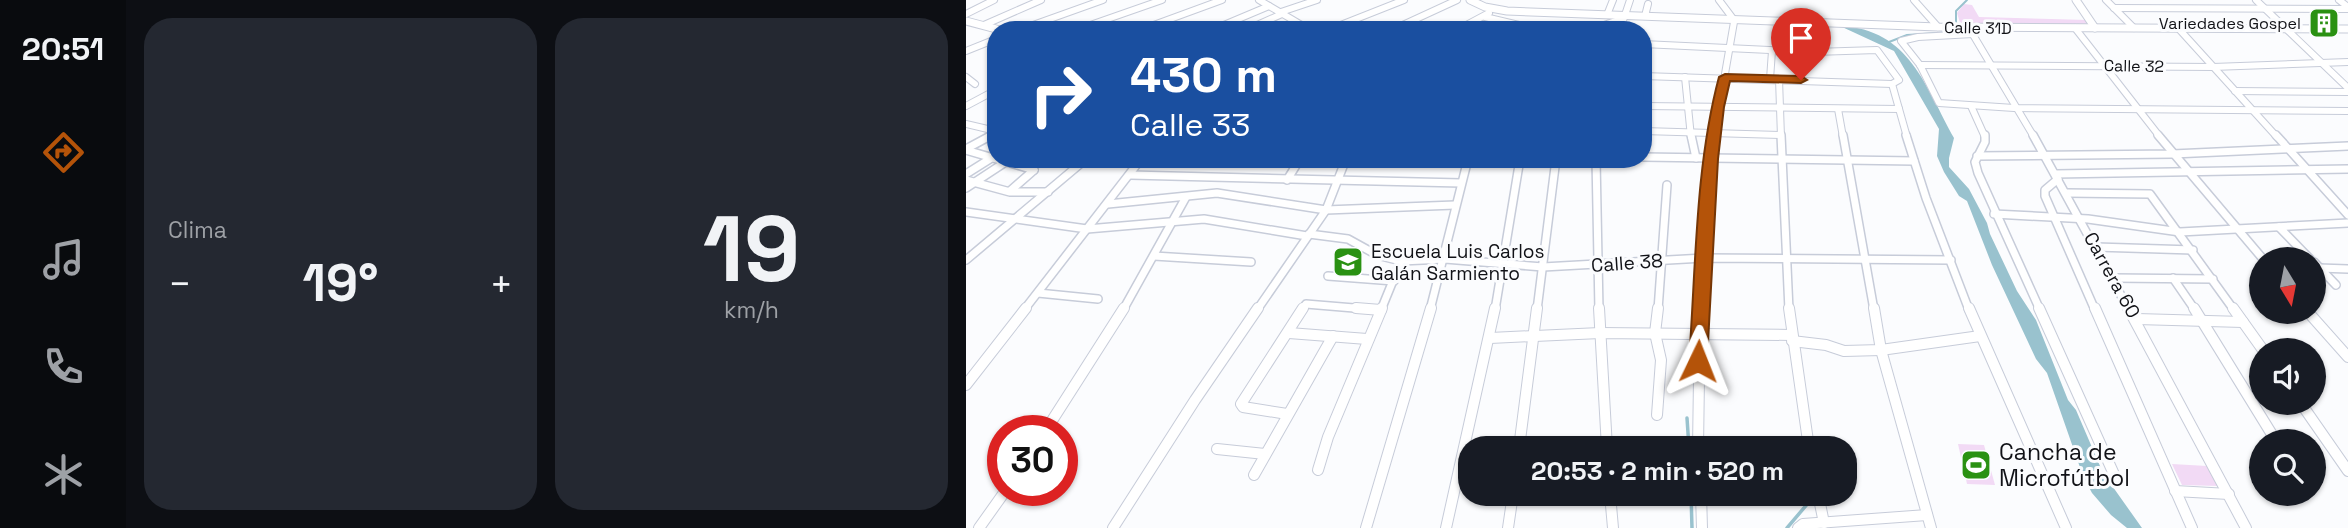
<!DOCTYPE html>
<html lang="es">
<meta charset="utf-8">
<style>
:root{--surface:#171b24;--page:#242831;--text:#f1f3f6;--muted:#9ea1a6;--accent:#b45309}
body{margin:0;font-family:"Space Grotesk",sans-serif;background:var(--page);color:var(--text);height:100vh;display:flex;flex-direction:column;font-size:26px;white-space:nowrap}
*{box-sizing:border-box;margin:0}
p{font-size:23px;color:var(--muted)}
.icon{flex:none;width:38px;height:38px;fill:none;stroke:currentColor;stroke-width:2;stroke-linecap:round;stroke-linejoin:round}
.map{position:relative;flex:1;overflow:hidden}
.sheet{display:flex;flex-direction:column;gap:18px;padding:18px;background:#0d0f14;width:840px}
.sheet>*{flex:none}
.banner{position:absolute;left:21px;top:21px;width:665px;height:147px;border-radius:28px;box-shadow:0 2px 5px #0004;background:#1a4fa0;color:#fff;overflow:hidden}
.needle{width:46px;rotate:170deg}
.controls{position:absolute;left:1283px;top:247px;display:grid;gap:14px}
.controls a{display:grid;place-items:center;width:77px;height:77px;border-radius:50%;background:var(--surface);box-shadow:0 2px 5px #0004;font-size:35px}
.speed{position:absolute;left:21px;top:415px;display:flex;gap:14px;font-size:35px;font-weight:700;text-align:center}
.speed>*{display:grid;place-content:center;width:91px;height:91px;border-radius:50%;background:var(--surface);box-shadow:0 2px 5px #0004;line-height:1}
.speed .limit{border:10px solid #d22;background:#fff;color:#111}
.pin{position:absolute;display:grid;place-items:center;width:60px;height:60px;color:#fff;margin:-72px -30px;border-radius:50% 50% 50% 0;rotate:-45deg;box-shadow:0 0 7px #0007}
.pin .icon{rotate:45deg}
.me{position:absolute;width:77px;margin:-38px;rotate:2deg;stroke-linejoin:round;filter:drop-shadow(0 0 5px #0008)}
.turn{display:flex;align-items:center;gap:24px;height:147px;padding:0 28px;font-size:32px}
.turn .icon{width:91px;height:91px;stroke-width:2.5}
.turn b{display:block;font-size:49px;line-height:60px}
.big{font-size:52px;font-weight:600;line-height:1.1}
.sheet .widget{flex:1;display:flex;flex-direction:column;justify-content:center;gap:10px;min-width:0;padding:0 24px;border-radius:28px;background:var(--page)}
.sheet .dial{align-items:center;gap:0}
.dial b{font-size:91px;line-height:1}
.heat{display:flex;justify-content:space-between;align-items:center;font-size:38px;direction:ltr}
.sheet .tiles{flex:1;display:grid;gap:18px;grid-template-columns:repeat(2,1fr)}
.trip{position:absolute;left:492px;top:436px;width:399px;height:70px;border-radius:28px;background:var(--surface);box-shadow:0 2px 5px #0004;font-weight:600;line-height:70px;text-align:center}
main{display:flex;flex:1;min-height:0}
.menu{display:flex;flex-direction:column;width:126px;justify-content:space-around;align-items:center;background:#090b0e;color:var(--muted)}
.menu .icon{width:49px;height:49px}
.menu .on{color:var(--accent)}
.menu b{font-size:32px;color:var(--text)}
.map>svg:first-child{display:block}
.green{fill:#f2daf5}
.water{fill:#99c2ce}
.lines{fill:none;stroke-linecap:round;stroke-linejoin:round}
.stream-far1{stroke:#99c2ce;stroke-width:2}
.stream{stroke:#99c2ce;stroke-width:3.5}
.minor-far2-casing{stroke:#c7ccd9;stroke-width:8}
.minor-far1-casing{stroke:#c7ccd9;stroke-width:10}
.minor-casing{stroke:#c7ccd9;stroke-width:12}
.tertiary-casing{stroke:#c7ccd9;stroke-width:9}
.minor-far2{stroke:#fff;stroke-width:6}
.minor-far1{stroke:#fff;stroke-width:7}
.minor{stroke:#fff;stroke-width:10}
.tertiary{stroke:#fff;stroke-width:7}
.route{fill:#b45309;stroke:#753606;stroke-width:2}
.labels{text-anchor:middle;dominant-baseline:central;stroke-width:6;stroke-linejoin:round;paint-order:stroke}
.far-poi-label{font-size:16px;fill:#111217;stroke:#fbfcfe;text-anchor:end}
.far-street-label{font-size:16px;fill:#111217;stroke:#fbfcfe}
.poi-label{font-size:19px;fill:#111217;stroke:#fbfcfe;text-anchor:start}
.street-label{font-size:19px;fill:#111217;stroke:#fbfcfe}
.near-poi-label{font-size:23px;fill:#111217;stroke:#fbfcfe;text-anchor:start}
</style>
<main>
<nav class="menu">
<b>20:51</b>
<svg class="icon on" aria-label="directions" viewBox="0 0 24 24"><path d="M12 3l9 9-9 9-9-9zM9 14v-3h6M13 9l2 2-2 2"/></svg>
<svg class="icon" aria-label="music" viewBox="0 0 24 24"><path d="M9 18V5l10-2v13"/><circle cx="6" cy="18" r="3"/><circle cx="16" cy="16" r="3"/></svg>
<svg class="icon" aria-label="phone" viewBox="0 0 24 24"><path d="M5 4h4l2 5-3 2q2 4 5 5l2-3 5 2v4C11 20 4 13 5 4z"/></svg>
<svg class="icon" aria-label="climate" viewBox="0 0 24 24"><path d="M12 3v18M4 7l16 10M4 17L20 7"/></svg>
</nav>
<section class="sheet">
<div class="tiles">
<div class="widget"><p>Clima</p>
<div class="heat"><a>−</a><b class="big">19°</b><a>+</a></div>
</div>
<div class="widget dial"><b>19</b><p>km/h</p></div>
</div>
</section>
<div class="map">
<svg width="1382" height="528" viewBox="0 0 1382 528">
<rect width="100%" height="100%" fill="#fbfcfe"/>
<g class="green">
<polygon points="998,4 1006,5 1013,17 1122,20 1127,27 995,26 991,13"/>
<polygon points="992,444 1018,445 1029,485 1001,484"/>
<polygon points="1206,464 1241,466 1252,486 1216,485"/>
</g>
<path class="water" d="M874 26C944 29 960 88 988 138L983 158V167L1003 189 1021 223 1024 234 1051 291 1070 320 1102 400 1110 410 1137 473 1176 528H1161L1145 515 1126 493 1117 476 1081 373 1070 359 1026 265 1001 201 993 196 978 172 971 156 973 129 928 51Z"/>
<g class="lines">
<g class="stream-far1">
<polyline points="990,24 990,11 1001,0"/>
<polyline points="923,42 941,35 988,32"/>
</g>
<g class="stream">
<polyline points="721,418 723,448"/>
<polyline points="725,494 726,528"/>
<polyline points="821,528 843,502"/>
</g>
<g class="minor-far2-casing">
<g id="minor-far2">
<polyline points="293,0 344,30"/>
<polyline points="753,0 768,20"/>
<polyline points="948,0 972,27"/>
<polyline points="1140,0 1168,28"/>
<polyline points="1290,0 1382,88"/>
<polyline points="1373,0 1382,7"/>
<polyline points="1148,8 1382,9"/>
<polyline points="315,12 351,0"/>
<polyline points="0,14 28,0"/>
<polyline points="641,15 647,0"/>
<polyline points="659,15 664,0"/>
<polyline points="679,16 682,4"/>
<polyline points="519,17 575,30"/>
<polyline points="18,25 75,0"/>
<polyline points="1003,28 1068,137"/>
<polyline points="1109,28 1194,137"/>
<polyline points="1213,29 1311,137"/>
<polyline points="53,30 137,0"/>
<polyline points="110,30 196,0"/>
<polyline points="174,30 256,0"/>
<polyline points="246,30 303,6"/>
<polyline points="280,30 318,13"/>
<polyline points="362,30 438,0"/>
<polyline points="426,30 491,0"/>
<polyline points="491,30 523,13"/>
<polyline points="1007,34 952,37 935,41 954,65 973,103 1048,108 1382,111"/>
<polyline points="677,44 848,52 911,50 933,80 926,84"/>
<polyline points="0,51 30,39"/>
<polyline points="848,52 861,23"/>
<polyline points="954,65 1247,67 1382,62"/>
<polyline points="677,76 926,84"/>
<polyline points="0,77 9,84"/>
<polyline points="719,77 725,137"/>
<polyline points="804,79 806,51"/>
<polyline points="813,79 815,137"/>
<polyline points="926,84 941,137"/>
<polyline points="1269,91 1382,92"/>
<polyline points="0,106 30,90"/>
<polyline points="677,106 933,109"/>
<polyline points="1005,106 1019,137"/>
<polyline points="872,109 877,137"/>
<polyline points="0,124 30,131"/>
<polyline points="677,131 814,135"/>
<polyline points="22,137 30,133"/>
<polyline points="748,137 768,22"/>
</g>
</g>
<g class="minor-far1-casing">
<g id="minor-far1">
<polyline points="725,135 730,158"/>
<polyline points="815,135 823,310"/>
<polyline points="877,135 908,310"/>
<polyline points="940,135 960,198 1003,310"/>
<polyline points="1019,135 1019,142 1009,162 1012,173 1074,310"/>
<polyline points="1067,135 1163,310"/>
<polyline points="1192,135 1297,259"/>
<polyline points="1310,135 1382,215"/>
<polyline points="0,149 26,135"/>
<polyline points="0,150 68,170"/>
<polyline points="1011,156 1207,154 1382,146"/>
<polyline points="677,157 948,161"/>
<polyline points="630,159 633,310"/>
<polyline points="0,174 27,157"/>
<polyline points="1090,174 1382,169"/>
<polyline points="164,175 495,183"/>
<polyline points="1092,179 1079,190 1079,196 1129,310"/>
<polyline points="0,180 44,192 82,192"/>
<polyline points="321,180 334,159"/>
<polyline points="0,188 38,163"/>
<polyline points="44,191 68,170"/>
<polyline points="1101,193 1184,194 1268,310"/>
<polyline points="142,204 251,193 360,210 489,205"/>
<polyline points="0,212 121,229 238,219 341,236"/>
<polyline points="1028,214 1122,219 1214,232 1382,223"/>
<polyline points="1313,227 1344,259"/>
<polyline points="343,234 382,239 411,255 435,261 479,259 577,267 738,258 985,260"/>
<polyline points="1130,247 1227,250"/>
<polyline points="188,256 285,262"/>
<polyline points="0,260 120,159"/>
<polyline points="1348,262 1370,285"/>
<polyline points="1353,268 1382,269"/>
<polyline points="362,276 428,281"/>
<polyline points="1148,278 1247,279"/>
<polyline points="1207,278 1229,310"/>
<polyline points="72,293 132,299"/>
<polyline points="58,310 175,159"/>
<polyline points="157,310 220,197"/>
<polyline points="291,310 360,210 380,159"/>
<polyline points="336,310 340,304 412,310"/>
<polyline points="415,310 435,261"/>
<polyline points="464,310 502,159"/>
<polyline points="529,310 554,159"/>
<polyline points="571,310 590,159"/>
<polyline points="692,310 701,185"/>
<polyline points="734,310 748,135"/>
</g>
</g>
<g class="minor-casing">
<g id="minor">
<polyline points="390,308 415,310"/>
<polyline points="633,308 641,448"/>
<polyline points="823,308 843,448"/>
<polyline points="908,308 915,350 965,528"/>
<polyline points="1003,308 1100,528"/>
<polyline points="1073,308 1151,481"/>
<polyline points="1129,308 1226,528"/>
<polyline points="1162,308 1280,528"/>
<polyline points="1228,308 1310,441"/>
<polyline points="1267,308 1297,350"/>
<polyline points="1342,312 1382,357"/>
<polyline points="1171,319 1277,322"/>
<polyline points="323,333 401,339"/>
<polyline points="524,338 634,333 826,335"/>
<polyline points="826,341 860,345 878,351 915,350 1014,336"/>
<polyline points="0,385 60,308"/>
<polyline points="1334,402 1382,471"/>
<polyline points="321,414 277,407 275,404 337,308"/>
<polyline points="691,415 695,360 689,333 692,308"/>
<polyline points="80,430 158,308"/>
<polyline points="553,448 571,308"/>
<polyline points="732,448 734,308"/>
<polyline points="251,449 299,454"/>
<polyline points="352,470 362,437 416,308"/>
<polyline points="288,475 367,336"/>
<polyline points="1209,491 1263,494"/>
<polyline points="644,494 647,528"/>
<polyline points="735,494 736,528"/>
<polyline points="852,494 858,523"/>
<polyline points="13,528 40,490"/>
<polyline points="147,528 229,400 292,308"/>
<polyline points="400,528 465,308"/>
<polyline points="480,528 529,308"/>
<polyline points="542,528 547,494"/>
<polyline points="832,528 837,524 961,515"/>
</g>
</g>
<g class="tertiary-casing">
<g id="tertiary">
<polyline points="504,0 519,7 541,11 972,27 1382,29"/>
<polyline points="1110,0 1129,28"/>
<polyline points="0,21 34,30"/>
<polyline points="625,30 657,19"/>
</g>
</g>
<use href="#minor-far2" class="minor-far2"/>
<use href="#minor-far1" class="minor-far1"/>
<use href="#minor" class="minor"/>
<use href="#tertiary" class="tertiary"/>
</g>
<path class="route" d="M759 74 835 76 841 80 835 83 764 81 758 107 752 159 741 361 738 366H725L723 361C730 268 729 167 753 77Z"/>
<defs>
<g id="building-square" transform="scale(1.575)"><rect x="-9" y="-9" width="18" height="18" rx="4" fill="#2a9112" stroke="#fbfcfe"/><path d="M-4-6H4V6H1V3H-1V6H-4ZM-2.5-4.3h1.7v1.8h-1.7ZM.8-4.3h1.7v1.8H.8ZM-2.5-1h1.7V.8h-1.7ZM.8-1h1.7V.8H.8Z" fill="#fff"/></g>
<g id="school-square" transform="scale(1.575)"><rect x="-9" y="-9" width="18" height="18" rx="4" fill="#2a9112" stroke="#fbfcfe"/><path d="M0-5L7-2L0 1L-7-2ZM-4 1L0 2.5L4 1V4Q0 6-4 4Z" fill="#fff"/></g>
<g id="stadium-square" transform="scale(1.575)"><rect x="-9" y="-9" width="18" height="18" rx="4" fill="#2a9112" stroke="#fbfcfe"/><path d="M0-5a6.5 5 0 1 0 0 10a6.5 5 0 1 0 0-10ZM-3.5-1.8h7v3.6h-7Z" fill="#fff"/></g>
</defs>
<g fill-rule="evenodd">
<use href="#building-square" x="1358" y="23"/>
<use href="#school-square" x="382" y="262"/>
<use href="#stadium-square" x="1010" y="465"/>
</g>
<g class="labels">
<g class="far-poi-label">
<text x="1335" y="23">Variedades Gospel</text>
</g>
<g class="far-street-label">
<text transform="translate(1012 28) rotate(1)">Calle 31D</text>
<text transform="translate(1168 66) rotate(1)">Calle 32</text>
</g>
<g class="poi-label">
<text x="405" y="251">Escuela Luis Carlos<tspan x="405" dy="22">Galán Sarmiento</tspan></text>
</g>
<g class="street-label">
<text transform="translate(661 263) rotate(-4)">Calle 38</text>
<text transform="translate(1146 275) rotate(61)">Carrera 60</text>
</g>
<g class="near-poi-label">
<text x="1033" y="452">Cancha de<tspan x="1033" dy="26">Microfútbol</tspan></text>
</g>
</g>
</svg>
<div class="controls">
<a><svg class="needle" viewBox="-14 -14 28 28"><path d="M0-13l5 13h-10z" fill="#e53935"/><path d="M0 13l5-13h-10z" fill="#9ea1a6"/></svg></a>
<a><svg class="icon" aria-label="sound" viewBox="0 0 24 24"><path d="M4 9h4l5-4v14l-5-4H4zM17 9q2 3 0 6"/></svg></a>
<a><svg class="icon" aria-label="search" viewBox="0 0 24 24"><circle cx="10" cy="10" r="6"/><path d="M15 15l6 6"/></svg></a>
</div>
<div class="speed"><div class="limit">30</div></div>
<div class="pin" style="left:835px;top:80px;background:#d93025"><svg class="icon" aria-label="arrive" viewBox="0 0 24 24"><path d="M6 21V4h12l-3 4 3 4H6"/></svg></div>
<svg class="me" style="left:732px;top:361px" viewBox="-20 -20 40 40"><path d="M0-17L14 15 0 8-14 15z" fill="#b45309" stroke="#fff" stroke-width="4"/></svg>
<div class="trip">20:53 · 2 min · 520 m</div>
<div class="banner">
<div class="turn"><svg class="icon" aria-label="right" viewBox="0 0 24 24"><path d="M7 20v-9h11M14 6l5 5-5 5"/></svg><div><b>430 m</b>Calle 33</div></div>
</div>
</div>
</main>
